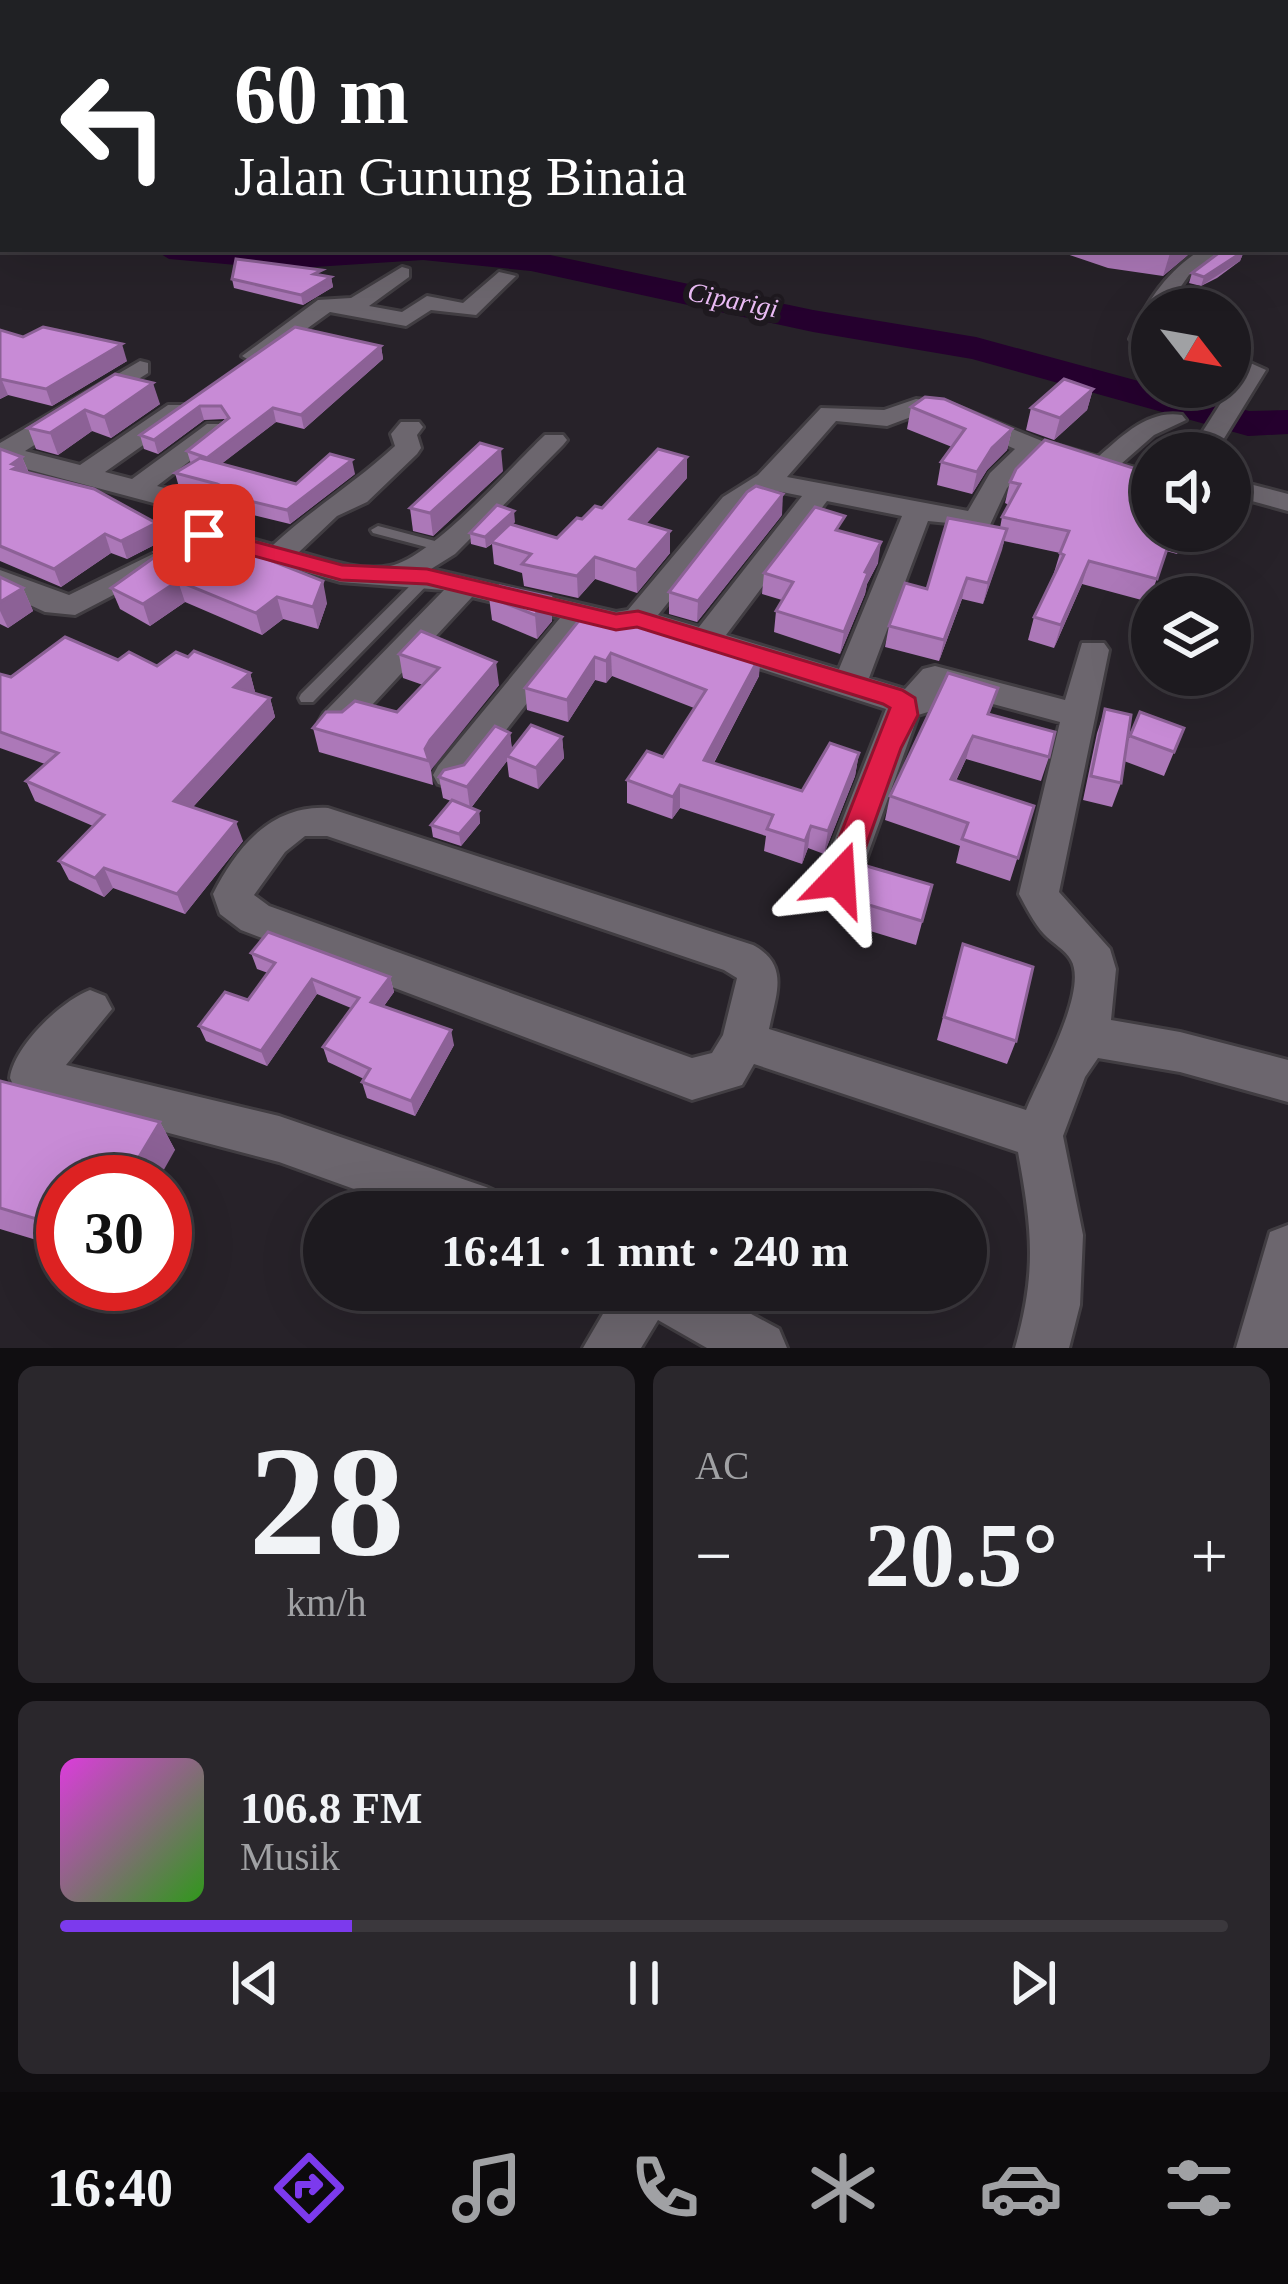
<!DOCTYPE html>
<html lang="id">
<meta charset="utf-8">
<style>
:root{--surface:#1d1a1f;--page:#2a272c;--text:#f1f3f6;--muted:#a0a1a4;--line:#3b383d;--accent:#7c3aed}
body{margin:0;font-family:"Times New Roman",serif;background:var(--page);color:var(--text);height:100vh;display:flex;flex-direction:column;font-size:45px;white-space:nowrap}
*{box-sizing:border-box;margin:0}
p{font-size:39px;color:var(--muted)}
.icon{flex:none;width:66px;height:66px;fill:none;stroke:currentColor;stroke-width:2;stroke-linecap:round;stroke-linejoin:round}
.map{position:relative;height:1348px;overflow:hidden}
.drawer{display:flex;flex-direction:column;gap:18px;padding:18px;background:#100e11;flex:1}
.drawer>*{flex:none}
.hud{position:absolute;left:0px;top:0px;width:1290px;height:252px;box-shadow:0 12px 48px #0002,0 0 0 3px var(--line);background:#202124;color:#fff;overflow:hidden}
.needle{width:78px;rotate:121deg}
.fabs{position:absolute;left:1131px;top:288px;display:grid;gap:24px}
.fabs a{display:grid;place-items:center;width:120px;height:120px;border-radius:50%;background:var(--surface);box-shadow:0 12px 48px #0002,0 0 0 3px var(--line);font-size:60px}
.speed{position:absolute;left:36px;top:1155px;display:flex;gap:24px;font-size:60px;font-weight:700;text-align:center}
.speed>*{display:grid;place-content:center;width:156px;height:156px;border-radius:50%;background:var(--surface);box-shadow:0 12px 48px #0002,0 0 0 3px var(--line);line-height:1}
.speed .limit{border:18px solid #d22;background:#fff;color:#111}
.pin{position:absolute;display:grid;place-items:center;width:102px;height:102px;color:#fff;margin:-51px;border-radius:24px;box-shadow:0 6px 18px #0006}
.me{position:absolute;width:132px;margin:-66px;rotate:20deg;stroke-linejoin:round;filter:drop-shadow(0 0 9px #0008)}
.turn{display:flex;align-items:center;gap:42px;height:252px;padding:0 36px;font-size:54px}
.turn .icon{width:156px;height:156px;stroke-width:2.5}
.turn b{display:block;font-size:84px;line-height:102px}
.big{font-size:90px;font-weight:600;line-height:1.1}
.drawer .widget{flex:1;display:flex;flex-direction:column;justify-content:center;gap:18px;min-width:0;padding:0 42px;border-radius:18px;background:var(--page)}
.drawer .dial{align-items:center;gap:0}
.dial b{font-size:156px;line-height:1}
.song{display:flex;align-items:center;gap:36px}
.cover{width:144px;height:144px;border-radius:18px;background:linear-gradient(135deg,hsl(300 70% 55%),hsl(110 70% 35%))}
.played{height:12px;border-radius:6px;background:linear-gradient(90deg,var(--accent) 25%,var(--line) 25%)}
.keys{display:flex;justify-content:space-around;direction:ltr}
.heat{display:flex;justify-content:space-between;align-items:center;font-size:66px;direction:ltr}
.drawer .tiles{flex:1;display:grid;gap:18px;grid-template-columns:1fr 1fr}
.widget:last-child{grid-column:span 2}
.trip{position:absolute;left:303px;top:1191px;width:684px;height:120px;border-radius:60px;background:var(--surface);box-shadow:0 12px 48px #0002,0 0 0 3px var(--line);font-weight:600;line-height:120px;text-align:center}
.dock{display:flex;height:192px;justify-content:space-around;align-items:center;background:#0c0a0c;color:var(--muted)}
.dock .icon{width:84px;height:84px}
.dock .on{color:var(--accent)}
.dock b{font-size:54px;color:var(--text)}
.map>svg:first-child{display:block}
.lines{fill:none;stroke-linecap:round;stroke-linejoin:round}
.river{fill:#25002e;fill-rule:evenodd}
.lane-casing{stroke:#413d42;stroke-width:6}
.street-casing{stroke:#413d42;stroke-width:6}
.secondary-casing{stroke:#413d42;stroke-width:6}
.lane{fill:#6c666e;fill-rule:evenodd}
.street{fill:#6c666e;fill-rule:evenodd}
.secondary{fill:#6c666e;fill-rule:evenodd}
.wall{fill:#ac78b8}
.shaded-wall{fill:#8c6196}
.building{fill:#c88bd6;stroke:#8c6196;stroke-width:3}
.route{fill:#e11d48;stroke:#92132f;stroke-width:3}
.labels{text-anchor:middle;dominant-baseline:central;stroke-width:12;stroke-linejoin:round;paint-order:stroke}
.far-water-label{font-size:27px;font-style:italic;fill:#ebbcf6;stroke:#1e191f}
</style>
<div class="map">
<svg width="1288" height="1348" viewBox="0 0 1288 1348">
<rect width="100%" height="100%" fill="#272229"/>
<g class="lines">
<g class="river">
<rect x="0" y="208" width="3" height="19"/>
<polygon points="153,249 531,251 813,310 976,337 1249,411 1288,410 1288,434 1248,436 972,359 813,332 531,271 423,260 283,269 169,259"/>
</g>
<g class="lane-casing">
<g id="lane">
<polygon points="378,526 450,545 452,548 445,552 373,533 371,530"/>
<polygon points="427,572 432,574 435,577 432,580 313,702 301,702 299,698 301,694 422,574"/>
</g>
</g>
<g class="street-casing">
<g id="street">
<polygon points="194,0 226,0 229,3 191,3"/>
<polygon points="466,0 503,0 506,3 469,3"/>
<polygon points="629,0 650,0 653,3 632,3"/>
<polygon points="3,11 3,19 0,20 0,12"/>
<path d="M1202 249H1226L1189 275 1165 309H1152V350L1130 339C1147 301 1166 272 1202 249Z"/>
<polygon points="402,267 409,269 409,277 369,306 402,312 427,296 463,303 499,272 516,276 476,315 431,310 406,326 330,312 262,361 254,363 242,356 318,300 351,298"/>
<polygon points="1230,354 1266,370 1215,453 1189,453 1240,373 1230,369"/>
<path d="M140 361 148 363V373L25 451 80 465 168 405H186L189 410 186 415 105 472 132 479 207 424H225L229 429 225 434 157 486 220 503 224 509 219 530 273 545C312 509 355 483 395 446L391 434 401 422H419L423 427 417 435 421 448 417 454 367 502 337 516 299 552C327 560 361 572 390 566 432 558 512 466 545 435H563L567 440 563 445 455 554 431 569 616 612 628 610 723 497 758 475 821 408 884 410 916 399 946 402 1042 441 1098 457C1121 437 1148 409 1182 415L1186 420 1154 435 1121 464 1152 473V489L1038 456 1007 488 989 527 928 521 869 678 905 689 923 669 935 666 1065 700 1082 643H1104L1109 650 1059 892 1110 949 1116 969 1111 1020 1180 1032 1288 1060V1102L1180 1072 1098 1058 1085 1077 1063 1136 1083 1235 1080 1305 1069 1348H1015C1037 1272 1032 1228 1018 1152L754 1064 742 1085 692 1100 241 930 220 914 213 894C237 847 271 805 328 808L753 945C790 965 776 994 769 1029L1026 1110C1039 1078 1089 990 1071 960 1066 950 1052 943 1044 934 1034 923 1026 907 1019 894L1060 722 941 690 928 712 918 715 859 879 853 890 839 895 825 890 819 879 886 709 637 629 616 632 588 625 464 784 451 788 438 784 433 775 438 766 560 618 472 597 348 731H324L319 722 324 713 444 590 341 582 194 541 190 535 195 514 0 462V443ZM919 414 941 416 1015 449 990 473 968 511 787 477 836 421 887 426ZM772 490 802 496 699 627 658 615 743 509ZM827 501 902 516 839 669 726 635ZM305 836H327L724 970 737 978 723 1035 712 1053 692 1058 269 906 254 895 285 852Z"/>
<polygon points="1230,479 1288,494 1288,511 1230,495"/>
<polygon points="161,550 176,559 171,565 75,615 45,612 0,591 0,570 69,595"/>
<path d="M90 990 105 996 112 1009 66 1065 279 1116 486 1187 503 1195 511 1212H418L279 1162 17 1093 10 1078C14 1046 61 1001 90 990Z"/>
<polygon points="1288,1225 1288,1348 1236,1348 1270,1232"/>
<polygon points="617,1290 707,1290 779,1329 787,1348 707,1348 658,1320 641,1348 583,1348"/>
</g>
</g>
<g class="secondary-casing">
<polygon id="secondary" points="838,0 866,0 869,3 841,3"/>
</g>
<use href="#lane" class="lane"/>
<use href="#street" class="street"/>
<use href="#secondary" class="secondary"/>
</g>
<g class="wall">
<polygon points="3,19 3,196 0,195 0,64 2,62 0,62 0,20"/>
<polygon points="1052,249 1195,249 1163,276 1108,268"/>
<polygon points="1244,251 1240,261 1217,278 1201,286 1189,283 1192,273"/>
<polygon points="323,276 331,277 333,287 303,305 234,288 232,279"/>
<polygon points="295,327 381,346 383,359 304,429 276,422 221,464 296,484 355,474 290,524 241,512 240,507 221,499 179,487 175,473 191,464 187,451 225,419 204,420 158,454 144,449 140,435"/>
<polygon points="0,330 23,337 127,361 52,406 8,395 0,399"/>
<polygon points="115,374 160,404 111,438 92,431 58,455 36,449 28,428"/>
<polygon points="1093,389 1087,410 1054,440 1026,430 1031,408"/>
<polygon points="911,407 1012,429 1007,450 987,470 972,494 937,485 941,462 952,447 907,429"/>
<polygon points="0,449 22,457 29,473 162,541 127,559 111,553 61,587 0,561"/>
<polygon points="503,471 433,536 413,531 410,508"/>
<polygon points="687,478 646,524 670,531 670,553 637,593 595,579 578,598 524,586 522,573 494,564 492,544 486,548 471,544 470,533 515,522 513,524 557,538 582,519 602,508"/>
<polygon points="1010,482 1152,531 1190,531 1177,554 1166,551 1149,602 1082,584 1054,648 1028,640 1034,617 1053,576 1060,553 1004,541 983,604 962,599 939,661 885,647 889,626 927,589 1000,528 1002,517 1009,505 1005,503"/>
<polygon points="782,515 697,622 669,614 669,592"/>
<polygon points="843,532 878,563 867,584 865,594 840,654 774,632 776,611 782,600 762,594 764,573"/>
<polygon points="155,552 327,603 318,629 283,619 262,635 185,602 150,626 120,609 111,588 156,556"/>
<polygon points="0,577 23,588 33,611 8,628 0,624"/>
<polygon points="489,597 550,597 552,621 537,639 492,620"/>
<polygon points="642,624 690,628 690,633 759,676 714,763 802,791 859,753 855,776 824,854 808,848 802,864 764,851 766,836 680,808 672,819 627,803 627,780 663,757 694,708 612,676 606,683 595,680 568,722 527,710 525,688"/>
<polygon points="399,654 499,685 434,764 431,770 433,785 319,752 313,728 397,712 423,685 403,678"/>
<polygon points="188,657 250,673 255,692 254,693 270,698 275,717 193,807 243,841 185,914 113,888 104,897 69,880 59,861 93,826 35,801 26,781 45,764 0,748 0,674 11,677 118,660 157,666"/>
<polygon points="1105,709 1127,743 1140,712 1184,728 1164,776 1124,761 1121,783 1112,807 1083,800 1097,733"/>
<polygon points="991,715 1049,757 1041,781 966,759 956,781 1034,806 1010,881 956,863 960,846 885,820 890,796"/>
<polygon points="510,733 512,749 562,737 564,758 538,789 509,777 507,761 471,808 479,811 480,823 461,846 433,837 431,825 451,801 443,798 439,777 464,765"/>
<polygon points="932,885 916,945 844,923 849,899"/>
<polygon points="251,953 390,977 394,992 384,1006 454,1045 415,1116 367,1098 362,1082 364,1079 328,1062 323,1047 351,1008 317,994 267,1066 206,1041 199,1026 248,1000 268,973 257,969"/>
<polygon points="956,968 1016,1041 1007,1064 937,1040"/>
<polygon points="0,1081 160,1122 175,1150 63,1182 63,1248 0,1229"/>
</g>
<g class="shaded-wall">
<polygon points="1175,249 1195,249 1163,276 1170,253"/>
<polygon points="1244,251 1240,261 1201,286 1204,277"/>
<polygon points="331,277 333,287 303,305 301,295"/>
<polygon points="122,344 127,361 52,406 46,389"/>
<polygon points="381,346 383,359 304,429 301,415"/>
<polygon points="1,378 8,395 0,399 0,379"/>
<polygon points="153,383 160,404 111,438 104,417"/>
<polygon points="1093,389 1087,410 1054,440 1060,418"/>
<polygon points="200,406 204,420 158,454 154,440"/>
<polygon points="273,408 276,422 211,472 207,458"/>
<polygon points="85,410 92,431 58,455 50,433"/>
<polygon points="1012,429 1007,450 987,470 972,494 977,472 992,448"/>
<polygon points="501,449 503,471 433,536 430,513"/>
<polygon points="22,457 29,474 26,484 12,464"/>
<polygon points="687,457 687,478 631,541 630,519"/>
<polygon points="352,460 355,474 290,524 287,510"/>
<polygon points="783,494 782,515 697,622 698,601"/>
<polygon points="514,511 515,522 486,548 485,537"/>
<polygon points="156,523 162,541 127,559 121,541"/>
<polygon points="1007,529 1002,550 983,604 988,583"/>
<polygon points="670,531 670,553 637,593 636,570"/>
<polygon points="1185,531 1190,531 1177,554 1185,532"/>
<polygon points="105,534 111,553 61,587 54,569"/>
<polygon points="881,542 878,563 867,584 865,594 840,654 844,632 865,572"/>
<polygon points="595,557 595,579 578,598 577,576"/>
<polygon points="1089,561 1082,584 1054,648 1061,625"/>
<polygon points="967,578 962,599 939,661 944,640"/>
<polygon points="178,581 185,602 150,626 143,604"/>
<polygon points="323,581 327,603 318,629 313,607"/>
<polygon points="23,588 33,611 8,628 0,611 0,602"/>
<polygon points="277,597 283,619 262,635 256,613"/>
<polygon points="550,597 552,621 537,639 535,615"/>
<polygon points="611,653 612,676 606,683 606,661"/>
<polygon points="761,654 759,676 703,783 704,760"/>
<polygon points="595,657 595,680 568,722 567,700"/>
<polygon points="496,662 499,685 431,770 425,749 430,740"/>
<polygon points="250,673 255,692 240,706 234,687"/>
<polygon points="270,698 275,717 181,820 174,801"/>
<polygon points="510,733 512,754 507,756 507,761 470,809 467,787"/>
<polygon points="973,736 966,759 945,803 951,779"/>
<polygon points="562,737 564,758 538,789 536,768"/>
<polygon points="859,753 855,776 824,854 828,831"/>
<polygon points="680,785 680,808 672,819 673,797"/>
<polygon points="479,811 480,823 461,846 459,834"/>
<polygon points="236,822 243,841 185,914 177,894"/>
<polygon points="811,826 808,848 802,864 805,841"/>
<polygon points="104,868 113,888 104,897 95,878"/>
<polygon points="390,977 394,992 376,1017 371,1002"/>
<polygon points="312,979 317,994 267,1066 261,1051"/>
<polygon points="451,1030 454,1045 415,1116 411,1101"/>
<polygon points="160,1122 175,1150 157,1182 124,1182"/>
</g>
<g class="building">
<polygon points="971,0 1263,0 1264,3 963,3"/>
<polygon points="3,19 3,149 0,148 2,139 0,106 2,106 3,94 0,93 2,49 0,49 0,20"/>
<polygon points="3,158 3,182 0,181 0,159"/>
<polygon points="1139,249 1175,249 1170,253"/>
<polygon points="1224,249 1244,251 1204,277 1192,273"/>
<polygon points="236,259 322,270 314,274 331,277 301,295 232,279"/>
<polygon points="43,327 122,344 46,389 0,379 0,330 23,337"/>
<polygon points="295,327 381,346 301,415 273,408 207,458 187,451 229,418 221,406 200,406 154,440 140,435"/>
<polygon points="115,374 153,383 104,417 85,410 50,433 28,428"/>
<polygon points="1064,379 1093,389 1060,418 1031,408"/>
<polygon points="925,397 944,399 1012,429 992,448 977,472 941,462 965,429 911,407"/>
<polygon points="1045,440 1152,474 1152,531 1173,531 1157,579 1089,561 1061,625 1034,617 1064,555 1060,553 1069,531 1002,517 1020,484 1010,482 1016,469"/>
<polygon points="480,443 501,449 430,513 410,508"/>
<polygon points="0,449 22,457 12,464 19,466 13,469 94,489 156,523 121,541 105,534 54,569 0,546"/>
<polygon points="658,449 687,457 630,519 670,531 636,570 595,557 577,576 522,564 531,554 491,542 510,524 557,538 577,518 582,519 595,506 602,508"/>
<polygon points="330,454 352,460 287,510 237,498 239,494 217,484 175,473 200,458 296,484"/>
<polygon points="756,486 783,494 698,601 669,592 747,492"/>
<polygon points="497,505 514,511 485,537 470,533"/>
<polygon points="815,507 845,516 836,530 881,542 865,572 868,573 844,632 776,611 793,582 764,573"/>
<polygon points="948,518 1007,529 988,583 967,578 944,640 889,626 905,583 927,589"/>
<polygon points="187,536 220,550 225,546 250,557 254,554 323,581 313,607 277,597 256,613 178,581 143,604 111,588 159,554 155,552"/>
<polygon points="0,577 23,588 0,602"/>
<polygon points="500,586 550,597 535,615 489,597"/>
<polygon points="589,608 642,624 649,615 690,628 686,632 761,654 704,760 802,791 830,743 859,753 828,831 811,826 805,841 767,829 773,815 680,785 673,797 627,780 647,751 663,757 706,690 611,653 606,661 595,657 567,700 525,688"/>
<polygon points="421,631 496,662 430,740 425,749 429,761 313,728 326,712 342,712 355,701 397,712 439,668 399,654"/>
<polygon points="65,637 118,660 129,652 157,666 176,652 188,657 194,651 250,673 234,687 270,698 174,801 236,822 177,894 104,868 95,878 59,861 104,815 26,781 58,753 0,732 0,674 11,677"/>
<polygon points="948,673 998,688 988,714 1055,732 1049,757 973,736 951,779 1034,806 1018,858 962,839 968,823 890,796"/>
<polygon points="1105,709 1131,715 1121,783 1091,776"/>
<polygon points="1140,712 1184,728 1174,752 1130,736"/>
<polygon points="531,725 562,737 536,768 507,756"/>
<polygon points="495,726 510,733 467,787 439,777 444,770 464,765"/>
<polygon points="452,800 479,811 459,834 431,825"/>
<polygon points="863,865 932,885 922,921 849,899 858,871"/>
<polygon points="268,932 390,977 371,1002 451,1030 411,1101 362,1082 370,1069 323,1047 359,998 312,979 261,1051 199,1026 225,992 248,1000 275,963 251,953"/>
<polygon points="963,944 1033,967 1016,1041 944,1017"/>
<polygon points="0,1081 160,1122 124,1182 63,1182 63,1227 0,1208"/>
</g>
<polygon class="route" points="204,528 342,565 427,569 616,614 638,611 902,690 915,698 918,715 901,748 851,888 839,892 828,888 823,879 890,708 883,704 637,627 616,630 427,584 341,580 196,540 192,535"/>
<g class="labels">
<g class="far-water-label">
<text transform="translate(733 300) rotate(11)">Ciparigi</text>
</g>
</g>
</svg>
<div class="fabs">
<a><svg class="needle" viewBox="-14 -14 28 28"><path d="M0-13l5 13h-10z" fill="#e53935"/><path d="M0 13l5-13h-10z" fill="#a0a1a4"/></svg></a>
<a><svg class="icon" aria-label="sound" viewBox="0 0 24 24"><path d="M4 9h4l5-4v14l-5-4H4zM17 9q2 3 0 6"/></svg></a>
<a><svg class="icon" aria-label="layers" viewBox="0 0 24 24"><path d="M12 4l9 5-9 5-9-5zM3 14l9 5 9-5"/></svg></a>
</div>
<div class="speed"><div class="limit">30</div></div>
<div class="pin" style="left:204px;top:535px;background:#d93025"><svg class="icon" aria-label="arrive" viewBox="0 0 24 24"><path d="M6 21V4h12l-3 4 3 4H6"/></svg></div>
<svg class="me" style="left:839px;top:879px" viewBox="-20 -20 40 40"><path d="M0-17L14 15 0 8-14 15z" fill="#e11d48" stroke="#fff" stroke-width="4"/></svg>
<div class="trip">16:41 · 1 mnt · 240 m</div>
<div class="hud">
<div class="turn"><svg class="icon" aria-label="left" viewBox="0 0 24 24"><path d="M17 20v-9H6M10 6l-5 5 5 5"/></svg><div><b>60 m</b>Jalan Gunung Binaia</div></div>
</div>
</div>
<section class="drawer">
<div class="tiles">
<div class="widget dial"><b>28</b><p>km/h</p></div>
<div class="widget"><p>AC</p>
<div class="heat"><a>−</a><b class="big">20.5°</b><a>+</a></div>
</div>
<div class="widget">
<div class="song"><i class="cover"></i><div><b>106.8 FM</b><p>Musik</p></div></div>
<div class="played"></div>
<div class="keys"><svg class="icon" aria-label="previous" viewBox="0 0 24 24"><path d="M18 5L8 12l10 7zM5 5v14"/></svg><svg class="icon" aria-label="pause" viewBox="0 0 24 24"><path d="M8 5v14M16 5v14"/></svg><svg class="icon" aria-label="next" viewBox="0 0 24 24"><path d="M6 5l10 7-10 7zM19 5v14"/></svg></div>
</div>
</div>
</section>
<nav class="dock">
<b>16:40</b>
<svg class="icon on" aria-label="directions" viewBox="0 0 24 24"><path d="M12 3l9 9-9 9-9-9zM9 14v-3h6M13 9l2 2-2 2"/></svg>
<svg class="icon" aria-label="music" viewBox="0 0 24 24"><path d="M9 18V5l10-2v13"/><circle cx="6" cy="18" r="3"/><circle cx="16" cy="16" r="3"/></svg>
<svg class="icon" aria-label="phone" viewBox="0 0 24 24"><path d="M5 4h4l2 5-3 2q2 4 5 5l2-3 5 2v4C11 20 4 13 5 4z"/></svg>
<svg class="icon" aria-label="climate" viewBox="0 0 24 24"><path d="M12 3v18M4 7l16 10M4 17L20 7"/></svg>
<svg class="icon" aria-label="car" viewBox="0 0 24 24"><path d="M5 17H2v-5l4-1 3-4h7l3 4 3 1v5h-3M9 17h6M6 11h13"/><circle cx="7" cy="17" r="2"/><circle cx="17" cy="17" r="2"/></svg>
<svg class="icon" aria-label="filters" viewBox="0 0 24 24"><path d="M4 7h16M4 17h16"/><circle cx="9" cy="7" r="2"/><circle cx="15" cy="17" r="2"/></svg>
</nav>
